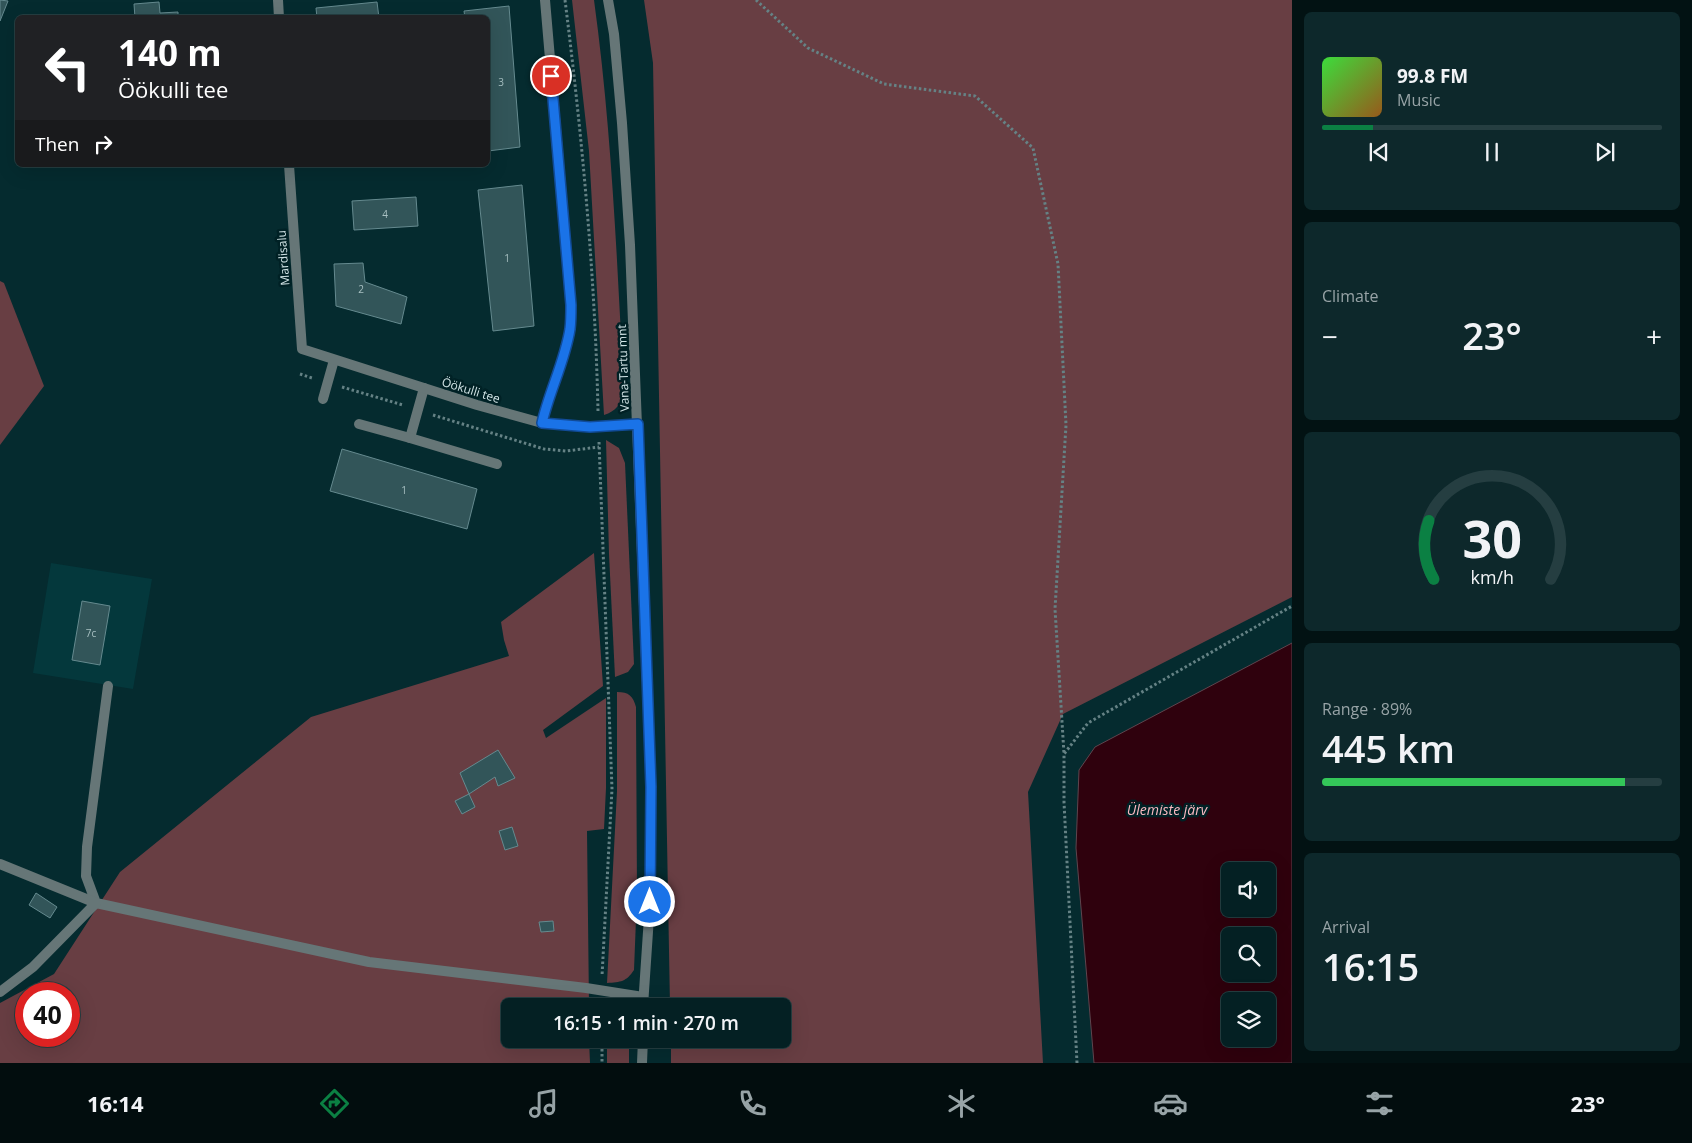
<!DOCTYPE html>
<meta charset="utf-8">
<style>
:root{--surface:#042023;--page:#0d282b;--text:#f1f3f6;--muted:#97a3a6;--line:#253e41;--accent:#0b8043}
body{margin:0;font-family:"Open Sans",sans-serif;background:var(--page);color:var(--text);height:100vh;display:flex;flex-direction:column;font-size:19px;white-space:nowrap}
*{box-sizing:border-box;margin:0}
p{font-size:16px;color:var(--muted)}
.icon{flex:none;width:28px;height:28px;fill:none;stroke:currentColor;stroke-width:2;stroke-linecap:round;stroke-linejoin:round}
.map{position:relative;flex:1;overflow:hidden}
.details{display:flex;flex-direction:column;gap:12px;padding:12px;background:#021213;width:400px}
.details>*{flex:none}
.top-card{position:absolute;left:15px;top:15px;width:475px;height:152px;border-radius:8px;box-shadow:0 5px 20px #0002,0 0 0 1px var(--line);background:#202124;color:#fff;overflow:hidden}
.buttons{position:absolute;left:1221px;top:862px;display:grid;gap:10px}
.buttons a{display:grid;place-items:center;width:55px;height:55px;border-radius:8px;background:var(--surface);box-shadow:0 5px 20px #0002,0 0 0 1px var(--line);font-size:25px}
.speed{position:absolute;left:15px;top:982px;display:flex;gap:10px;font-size:25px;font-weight:700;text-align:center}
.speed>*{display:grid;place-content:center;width:65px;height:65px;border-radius:50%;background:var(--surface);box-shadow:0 5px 20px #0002,0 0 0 1px var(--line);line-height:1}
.speed .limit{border:8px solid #d22;background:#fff;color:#111}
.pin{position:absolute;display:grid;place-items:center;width:42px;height:42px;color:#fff;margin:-21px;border:2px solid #fff;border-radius:50%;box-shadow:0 1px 5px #0007}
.me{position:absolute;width:55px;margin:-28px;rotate:0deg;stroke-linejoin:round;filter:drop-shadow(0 0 4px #0008)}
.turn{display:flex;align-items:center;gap:18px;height:105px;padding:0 20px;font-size:22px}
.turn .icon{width:65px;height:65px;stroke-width:2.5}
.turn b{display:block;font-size:35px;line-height:42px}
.then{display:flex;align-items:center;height:48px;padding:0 20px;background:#0003;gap:10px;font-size:19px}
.big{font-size:38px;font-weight:600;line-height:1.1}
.details .card{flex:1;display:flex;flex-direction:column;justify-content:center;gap:8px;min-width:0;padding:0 18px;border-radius:8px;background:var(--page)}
.details .dial{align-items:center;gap:0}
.dial svg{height:130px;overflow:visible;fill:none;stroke:var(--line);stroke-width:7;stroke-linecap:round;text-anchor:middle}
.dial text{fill:var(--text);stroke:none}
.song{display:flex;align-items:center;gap:15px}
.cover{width:60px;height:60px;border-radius:8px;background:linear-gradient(135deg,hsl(120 70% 55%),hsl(30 70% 35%))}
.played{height:5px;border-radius:2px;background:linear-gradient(90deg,var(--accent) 15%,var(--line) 15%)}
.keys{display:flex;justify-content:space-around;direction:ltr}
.heat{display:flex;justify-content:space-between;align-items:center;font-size:28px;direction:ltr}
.charge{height:8px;border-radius:4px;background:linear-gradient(90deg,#34c759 89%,var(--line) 0)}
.trip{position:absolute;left:501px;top:998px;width:290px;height:50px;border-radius:8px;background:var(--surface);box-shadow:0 5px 20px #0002,0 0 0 1px var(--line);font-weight:600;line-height:50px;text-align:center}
.tabs{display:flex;height:80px;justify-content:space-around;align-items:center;background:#020d0e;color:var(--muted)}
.tabs .icon{width:35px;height:35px}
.tabs .selected{color:var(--accent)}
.tabs b{font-size:22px;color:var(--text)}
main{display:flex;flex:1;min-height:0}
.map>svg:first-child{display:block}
.built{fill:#04383c}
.green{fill:#683e43;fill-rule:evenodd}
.water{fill:#2f010d;stroke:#5f454e;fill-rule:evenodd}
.building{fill:#325559;stroke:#658a8f}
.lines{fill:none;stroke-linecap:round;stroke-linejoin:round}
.path{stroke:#658285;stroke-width:3;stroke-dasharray:2.5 2.5;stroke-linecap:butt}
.service{stroke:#667677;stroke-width:10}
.minor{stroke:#667677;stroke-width:10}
.tertiary{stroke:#667677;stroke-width:10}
.route-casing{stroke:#114b97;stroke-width:12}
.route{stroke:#1a73e8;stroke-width:9}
.labels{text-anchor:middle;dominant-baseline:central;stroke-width:5;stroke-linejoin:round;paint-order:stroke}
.number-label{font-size:10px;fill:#a8c0c2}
.street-label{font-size:12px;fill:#d0e3e5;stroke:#002125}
.water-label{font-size:14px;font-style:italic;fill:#fab9c1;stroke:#002125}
</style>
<main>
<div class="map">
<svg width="1292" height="1063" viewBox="0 0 1292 1063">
<rect width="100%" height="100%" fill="#052b2f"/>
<polygon class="built" points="51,563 152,579 133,689 33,673"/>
<g class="green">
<path d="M572 0H594C612 131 617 262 624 393 620 405 616 411 604 415L589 151Z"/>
<polygon points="644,0 1292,0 1292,597 1063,714 1028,792 1043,1063 671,1063 671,1039 782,1039 782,1006 670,1006 653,63"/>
<polygon points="0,281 4,283 44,386 0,445"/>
<polygon points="606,440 619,448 625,463 634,664 628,672 615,677 609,554"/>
<path d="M594 553 603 686 543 730 546 738 606 698V788L604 829 587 831 589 1006H510V1039H589L590 1063H0V1003L54 974 120 872 311 717 509 656 504 640 501 622ZM26 994H69V1036H26Z"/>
<path d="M617 692C629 692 633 696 636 707L637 894 634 970C626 982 621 982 607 983L617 791Z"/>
<rect x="607" y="1039" width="22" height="24"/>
</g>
<path class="water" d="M1292 643V1063H1094L1076 848 1079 770 1095 747ZM1230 871H1268V909H1230ZM1230 936H1268V974H1230ZM1230 1001H1268V1039H1230Z"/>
<g class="building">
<polygon points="0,0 8,1 0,21"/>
<polygon points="159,2 160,13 178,12 178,18 135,18 134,4"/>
<polygon points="377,2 379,18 317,18 316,8"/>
<polygon points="509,6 520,147 488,151 488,18 465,18 464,11"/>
<polygon points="522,185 534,326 493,331 478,190"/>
<polygon points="416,197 418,226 354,230 352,201"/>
<polygon points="363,263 365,282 407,297 401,324 336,306 334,264"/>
<polygon points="342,449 477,489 467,529 330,491"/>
<polygon points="82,601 110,606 100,665 72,660"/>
<polygon points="498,750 515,778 498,786 495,777 469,794 460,773"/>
<polygon points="469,794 475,807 462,814 455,801"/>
<polygon points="512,827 518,846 505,850 499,831"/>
<polygon points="36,893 57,907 50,918 29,905"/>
<polygon points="553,921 554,931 541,932 539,922"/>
</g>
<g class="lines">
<g class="path">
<path d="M565 0C582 136 595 274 598 411"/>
<polyline points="756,0 808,48 884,84 975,96 1033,148 1058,264 1066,425 1055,609 1064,754"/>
<polyline points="300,374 312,378"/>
<polyline points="342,387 403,405"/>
<polyline points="433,415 544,449 566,451 599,447"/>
<polyline points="599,442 612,789 602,976"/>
<polyline points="602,1039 602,1063"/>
<polyline points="1077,1063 1064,802 1064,754 1088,723 1292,606"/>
</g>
<g class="service">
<polyline points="424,388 410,438 497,464"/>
<polyline points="323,399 334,360"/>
<polyline points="359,424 410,438"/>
<polyline points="108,686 87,847 86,876 96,903 369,962 586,988 643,997"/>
<polyline points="0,864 96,903 33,967 0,992"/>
</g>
<g class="minor">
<polyline points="278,0 279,18"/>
<polyline points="289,165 302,349 477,405 542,423 590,427 638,424"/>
<path d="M542 423C549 391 565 361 570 329 571 321 571 313 571 305L545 0"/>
</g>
<g class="tertiary">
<polyline points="608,0 614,34 622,123 630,245 651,787 650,902 643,1006"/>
<polyline points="642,1063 643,1039"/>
</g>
</g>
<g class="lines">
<g class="route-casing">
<path id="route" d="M551 76 571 305C571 313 571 321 570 329 565 361 549 392 542 423L590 427 638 424 651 787 650 902"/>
</g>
<use href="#route" class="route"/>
</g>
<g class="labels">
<g class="number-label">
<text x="501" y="82">3</text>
<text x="385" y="214">4</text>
<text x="507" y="258">1</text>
<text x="361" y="289">2</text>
<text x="404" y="490">1</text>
<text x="91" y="633">7c</text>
</g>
<g class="street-label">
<text transform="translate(283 258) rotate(-94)">Mardisalu</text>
<text transform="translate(623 368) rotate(-92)">Vana-Tartu mnt</text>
<text transform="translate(471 390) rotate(17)">Öökulli tee</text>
</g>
<g class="water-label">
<text x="1167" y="809">Ülemiste järv</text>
</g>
</g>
</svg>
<div class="buttons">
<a><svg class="icon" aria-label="sound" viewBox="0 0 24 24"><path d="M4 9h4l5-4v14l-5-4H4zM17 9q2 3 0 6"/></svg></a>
<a><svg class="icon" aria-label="search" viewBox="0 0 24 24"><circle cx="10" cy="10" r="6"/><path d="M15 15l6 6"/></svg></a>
<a><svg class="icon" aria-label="layers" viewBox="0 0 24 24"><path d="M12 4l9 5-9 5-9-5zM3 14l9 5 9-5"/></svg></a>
</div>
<div class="speed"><div class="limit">40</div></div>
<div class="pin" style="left:551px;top:76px;background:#d93025"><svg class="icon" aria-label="arrive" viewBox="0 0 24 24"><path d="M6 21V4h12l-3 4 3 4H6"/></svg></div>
<svg class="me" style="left:650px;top:902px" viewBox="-20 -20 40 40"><circle r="17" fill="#1a73e8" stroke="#fff" stroke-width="3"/><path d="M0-11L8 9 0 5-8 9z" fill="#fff"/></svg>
<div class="trip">16:15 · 1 min · 270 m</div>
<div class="top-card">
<div class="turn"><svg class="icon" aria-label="left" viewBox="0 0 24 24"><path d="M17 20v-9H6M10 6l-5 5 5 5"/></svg><div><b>140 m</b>Öökulli tee</div></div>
<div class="then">Then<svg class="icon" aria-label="right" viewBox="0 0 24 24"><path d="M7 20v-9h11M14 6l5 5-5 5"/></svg></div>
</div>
</div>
<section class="details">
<div class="card">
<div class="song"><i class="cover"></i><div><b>99.8 FM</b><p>Music</p></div></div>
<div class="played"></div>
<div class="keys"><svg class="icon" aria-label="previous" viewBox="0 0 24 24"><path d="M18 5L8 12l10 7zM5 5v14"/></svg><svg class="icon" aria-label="pause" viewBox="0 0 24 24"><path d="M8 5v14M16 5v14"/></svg><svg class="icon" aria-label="next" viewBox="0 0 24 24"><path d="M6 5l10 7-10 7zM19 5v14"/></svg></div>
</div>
<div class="card"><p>Climate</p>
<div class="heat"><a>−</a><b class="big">23°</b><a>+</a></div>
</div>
<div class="card dial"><svg viewBox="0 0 100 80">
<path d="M14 69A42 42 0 1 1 86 69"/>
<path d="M14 69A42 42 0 0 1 11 33" stroke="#0b8043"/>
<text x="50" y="56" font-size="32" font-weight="700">30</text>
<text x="50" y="72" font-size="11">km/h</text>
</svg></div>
<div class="card"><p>Range · 89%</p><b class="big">445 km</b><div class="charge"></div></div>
<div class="card"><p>Arrival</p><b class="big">16:15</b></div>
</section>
</main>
<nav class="tabs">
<b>16:14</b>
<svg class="icon selected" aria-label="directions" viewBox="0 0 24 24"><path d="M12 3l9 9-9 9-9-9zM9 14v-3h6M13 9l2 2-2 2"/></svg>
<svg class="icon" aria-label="music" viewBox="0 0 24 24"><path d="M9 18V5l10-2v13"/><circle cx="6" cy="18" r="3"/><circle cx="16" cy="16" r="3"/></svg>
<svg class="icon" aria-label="phone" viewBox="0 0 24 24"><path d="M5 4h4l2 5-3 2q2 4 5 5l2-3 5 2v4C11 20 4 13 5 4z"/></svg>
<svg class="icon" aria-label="climate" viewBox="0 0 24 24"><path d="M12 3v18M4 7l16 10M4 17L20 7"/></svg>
<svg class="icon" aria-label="car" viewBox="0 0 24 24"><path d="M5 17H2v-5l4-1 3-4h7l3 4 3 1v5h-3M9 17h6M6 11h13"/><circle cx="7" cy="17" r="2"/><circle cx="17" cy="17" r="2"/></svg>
<svg class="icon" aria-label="filters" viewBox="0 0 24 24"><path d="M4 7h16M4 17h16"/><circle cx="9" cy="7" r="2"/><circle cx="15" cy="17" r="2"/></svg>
<b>23°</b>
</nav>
